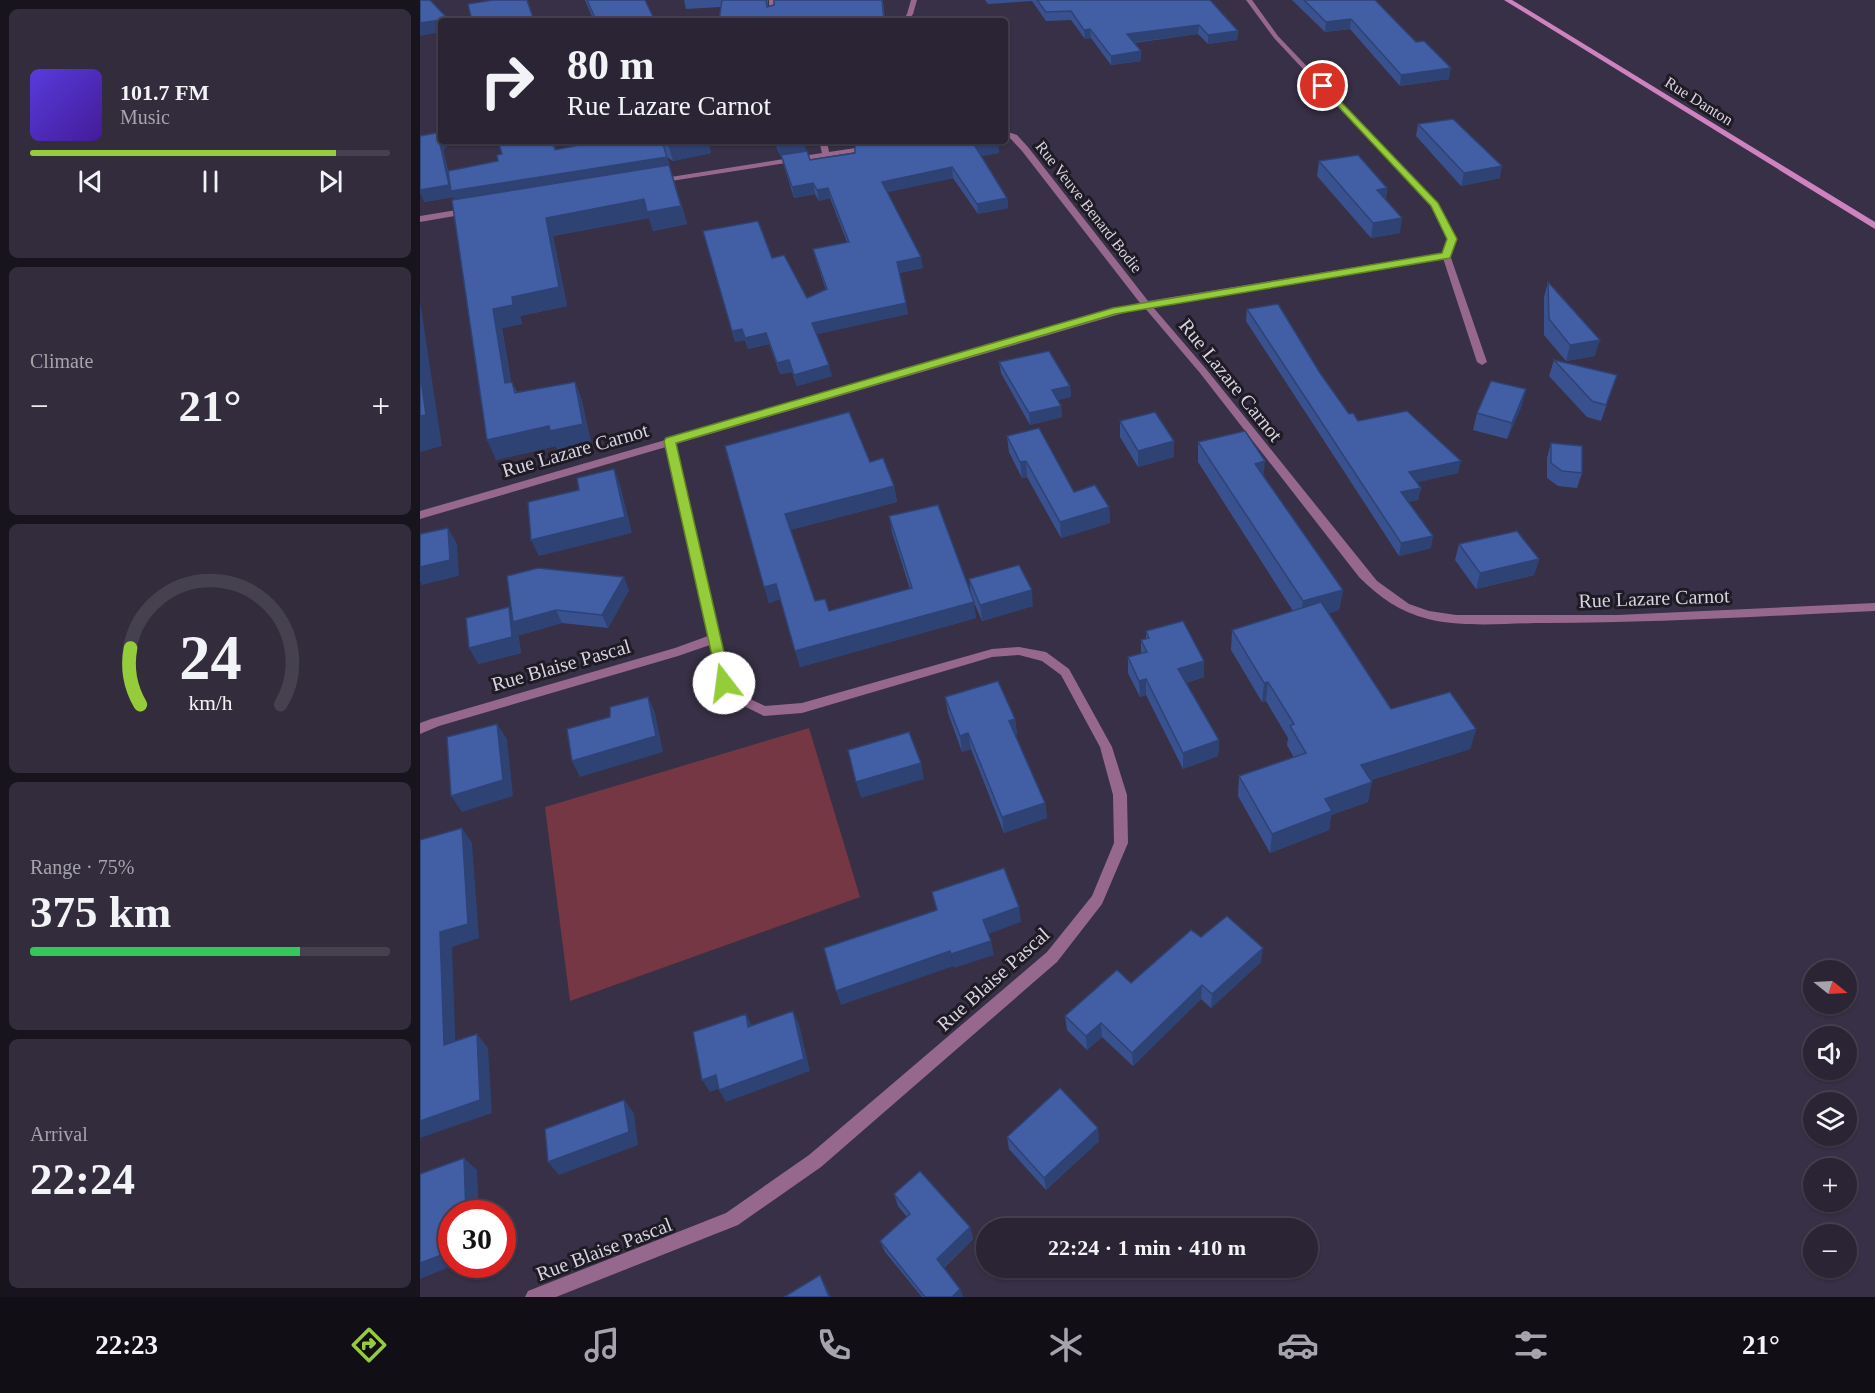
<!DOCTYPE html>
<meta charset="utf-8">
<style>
:root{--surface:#2a2434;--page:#322c3c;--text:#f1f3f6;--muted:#a5a4ac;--line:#46414f;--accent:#95cc3a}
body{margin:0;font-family:"Times New Roman",serif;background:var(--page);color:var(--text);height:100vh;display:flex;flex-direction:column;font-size:22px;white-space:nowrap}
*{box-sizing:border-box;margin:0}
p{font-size:20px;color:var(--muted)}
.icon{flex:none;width:33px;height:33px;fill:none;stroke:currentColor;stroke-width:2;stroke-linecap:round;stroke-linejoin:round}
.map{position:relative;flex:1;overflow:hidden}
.panel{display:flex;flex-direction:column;gap:9px;padding:9px;background:#17141d;width:420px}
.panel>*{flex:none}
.hud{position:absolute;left:18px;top:18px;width:570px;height:126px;border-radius:6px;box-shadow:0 2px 4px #0004,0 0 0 2px var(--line);background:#2a2434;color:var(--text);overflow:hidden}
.needle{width:39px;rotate:108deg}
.fabs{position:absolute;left:1383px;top:960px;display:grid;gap:12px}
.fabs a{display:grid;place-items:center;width:54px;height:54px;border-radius:50%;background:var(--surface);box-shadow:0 2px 4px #0004,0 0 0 2px var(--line);font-size:30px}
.speed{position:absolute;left:18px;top:1200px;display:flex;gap:12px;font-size:30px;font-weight:700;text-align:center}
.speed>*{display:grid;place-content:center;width:78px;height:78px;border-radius:50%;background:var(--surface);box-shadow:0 2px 4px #0004,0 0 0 2px var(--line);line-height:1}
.speed .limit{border:9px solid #d22;background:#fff;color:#111}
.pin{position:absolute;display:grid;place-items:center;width:51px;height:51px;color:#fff;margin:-26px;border:3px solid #fff;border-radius:50%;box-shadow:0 2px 6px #0007}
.me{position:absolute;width:66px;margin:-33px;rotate:345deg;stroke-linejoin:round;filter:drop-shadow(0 0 4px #0008)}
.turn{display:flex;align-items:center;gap:21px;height:126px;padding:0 30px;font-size:27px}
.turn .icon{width:78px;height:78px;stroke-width:2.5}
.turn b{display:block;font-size:42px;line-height:51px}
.big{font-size:45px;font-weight:800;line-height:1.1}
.panel .card{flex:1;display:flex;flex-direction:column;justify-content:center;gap:9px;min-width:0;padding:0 21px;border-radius:9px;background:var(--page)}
.panel .dial{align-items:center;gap:0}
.dial svg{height:156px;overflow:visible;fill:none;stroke:var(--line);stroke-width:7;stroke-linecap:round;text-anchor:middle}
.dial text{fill:var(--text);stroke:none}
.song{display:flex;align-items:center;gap:18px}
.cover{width:72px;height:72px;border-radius:9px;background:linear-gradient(135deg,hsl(250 70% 55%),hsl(260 70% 35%))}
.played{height:6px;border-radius:3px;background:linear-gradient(90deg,var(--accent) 85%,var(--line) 85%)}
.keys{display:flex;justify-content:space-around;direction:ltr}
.heat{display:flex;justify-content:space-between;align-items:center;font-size:33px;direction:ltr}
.charge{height:9px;border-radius:4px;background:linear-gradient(90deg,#34c759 75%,var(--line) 0)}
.trip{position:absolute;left:556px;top:1218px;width:342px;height:60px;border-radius:30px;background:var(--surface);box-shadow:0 2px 4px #0004,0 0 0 2px var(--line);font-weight:800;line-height:60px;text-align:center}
.tab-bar{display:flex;height:96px;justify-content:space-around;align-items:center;background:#110e15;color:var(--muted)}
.tab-bar .icon{width:42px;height:42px}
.tab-bar .current{color:var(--accent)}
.tab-bar b{font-size:27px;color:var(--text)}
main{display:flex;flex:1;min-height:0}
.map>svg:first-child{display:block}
.green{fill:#753743}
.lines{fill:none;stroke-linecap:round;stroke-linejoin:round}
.street{fill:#97688d;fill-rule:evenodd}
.secondary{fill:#ce82bf;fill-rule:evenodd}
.wall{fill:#39528f}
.shaded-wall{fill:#2e4274}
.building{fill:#425fa6;stroke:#2e4274;stroke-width:1.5}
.route{fill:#95cc3a;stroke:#618526;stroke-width:1.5}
.labels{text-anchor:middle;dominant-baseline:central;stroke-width:6;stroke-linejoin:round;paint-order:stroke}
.far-street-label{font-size:16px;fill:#d8d3e1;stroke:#1e1b25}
.street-label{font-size:20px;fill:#d8d3e1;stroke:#1e1b25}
</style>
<main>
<section class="panel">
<div class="card">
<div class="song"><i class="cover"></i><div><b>101.7 FM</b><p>Music</p></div></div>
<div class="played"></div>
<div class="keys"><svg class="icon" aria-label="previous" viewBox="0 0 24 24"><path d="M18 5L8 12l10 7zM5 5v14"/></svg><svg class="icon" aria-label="pause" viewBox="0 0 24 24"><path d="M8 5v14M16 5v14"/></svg><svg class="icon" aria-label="next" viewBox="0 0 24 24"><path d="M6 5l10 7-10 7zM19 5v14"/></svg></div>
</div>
<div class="card"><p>Climate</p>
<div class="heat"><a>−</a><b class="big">21°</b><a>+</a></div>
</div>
<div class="card dial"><svg viewBox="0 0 100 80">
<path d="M14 69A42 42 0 1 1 86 69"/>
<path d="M14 69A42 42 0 0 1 9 40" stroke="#95cc3a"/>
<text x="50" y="56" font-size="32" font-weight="700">24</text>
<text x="50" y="72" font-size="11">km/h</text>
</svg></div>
<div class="card"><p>Range · 75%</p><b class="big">375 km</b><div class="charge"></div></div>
<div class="card"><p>Arrival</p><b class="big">22:24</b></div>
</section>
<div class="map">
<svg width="1455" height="1297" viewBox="0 0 1455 1297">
<rect width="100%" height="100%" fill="#383046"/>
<polygon class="green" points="389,728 440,897 150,1001 125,807"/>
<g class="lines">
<g class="street">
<polygon points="349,0 355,0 354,15 349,14"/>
<polygon points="491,0 497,0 493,14 488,21 482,21 487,14"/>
<path d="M826 0H832L858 36 1019 205 1036 239 1030 255 1067 362 1062 365 1057 362 1023 258 732 306 786 369 957 581 989 604 1009 611 1036 615H1197L1455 603V611C1345 616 1236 623 1126 623 1089 623 1044 628 1008 619 980 612 959 597 939 577L780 373 724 307 256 444 310 681 326 697 345 706 382 703 572 649 599 647 626 652 649 669 692 747 707 795 708 843 682 904 637 962 401 1167 318 1225 136 1297H105L108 1291 306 1213 389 1155 627 952 672 896 694 843 693 795 680 747 641 675 622 661 599 655 572 657 382 713 344 716 318 703 300 686 290 645 258 656 19 726 0 734V723L11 719 255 648 288 636 246 447 0 519V511L720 303 602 151 591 139 585 136V131L597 135 608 147 728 301 1022 253 1028 239 1011 206 854 38Z"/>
<polygon points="399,141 407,141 409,152 449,146 453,148 449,150 238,183 234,181 238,179 402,153"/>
<polygon points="49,208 53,211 52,213 0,222 0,216"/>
</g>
<polygon class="secondary" points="1084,0 1092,0 1455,222 1455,229"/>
</g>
<g class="wall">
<polygon points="165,0 225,0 235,21 174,21"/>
<polygon points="264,0 348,0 348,6 354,5 354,0 463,0 465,21 299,21 301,7 266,9"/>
<polygon points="565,0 790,0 818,31 817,40 788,44 778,34 714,43 721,51 721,61 691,65 671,38 665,39 651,20 626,21 612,1 568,4"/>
<polygon points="872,0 955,0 1029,79 980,86 930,29 905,32"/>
<polygon points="998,124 1080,178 1041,186 996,136"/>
<polygon points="0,136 31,142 23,150 28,171 78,161 82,154 78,141 134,141 136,150 179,141 288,141 291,153 253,161 247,157 267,224 233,231 229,218 133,236 147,306 100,316 102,324 82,328 91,382 97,392 155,382 162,401 171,443 138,451 136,446 76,460 35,200 34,197 4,202"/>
<polygon points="354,141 383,141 386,151 390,160 435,153 436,141 577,141 579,153 561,156 587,198 588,208 558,214 533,178 467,192 503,268 479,273 488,314 396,334 412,376 377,386 372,372 360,374 349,344 328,349 325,340 315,342 286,242 352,258 387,298 406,290 396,260 393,249 427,242 410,198 399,201 395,194 374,198 364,166 362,157 361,157"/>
<polygon points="899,161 967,188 966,199 980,233 951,238 897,176"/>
<polygon points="1128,282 1175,356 1146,361 1124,335 1124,297"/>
<polygon points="827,309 900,373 929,414 938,421 1038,473 996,482 1001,488 998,500 988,502 1011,548 979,556 826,321"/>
<polygon points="1134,360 1197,375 1181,421 1167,417 1129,376"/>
<polygon points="579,362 650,386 651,397 638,400 641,406 642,417 610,425 581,373"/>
<polygon points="1102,405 1087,439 1053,430 1057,413"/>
<polygon points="700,421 754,441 754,457 718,467 700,437"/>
<polygon points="587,436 654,492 689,507 690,523 641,538 607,477 602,478 589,452"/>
<polygon points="778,442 844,476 923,590 919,610 909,613 971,709 1056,729 1050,749 951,780 948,802 911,815 909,830 850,853 818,796 819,776 874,758 867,745 868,738 846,701 842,702 811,650 812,630 873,611 778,462"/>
<polygon points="1131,443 1162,473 1157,488 1138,486 1127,478 1127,458"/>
<polygon points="305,446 450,462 474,486 477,502 370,530 395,601 409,611 490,589 472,532 469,516 551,595 549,579 613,606 562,621 552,598 556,618 380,667 360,599 349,603"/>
<polygon points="1039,544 1119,559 1114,575 1056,589 1035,560"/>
<polygon points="209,590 188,628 142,623 100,635 98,633 101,653 58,664 92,612"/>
<polygon points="726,631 784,661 784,677 766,683 799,740 798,756 763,769 726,695 720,697 708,673 708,657 721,654 721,640 726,639"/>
<polygon points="525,697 595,719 597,735 595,735 625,803 627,818 584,833 551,749 542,752 528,713"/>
<polygon points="781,937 841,962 791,1008 781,999 713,1066 682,1037 667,1050 647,1030 645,1016 711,983"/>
<polygon points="587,1137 679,1141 626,1190 589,1149"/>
<polygon points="474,1194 550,1227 553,1239 524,1268 540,1289 543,1297 502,1297 465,1252 460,1241 487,1217 478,1206"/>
</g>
<g class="shaded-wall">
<polygon points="180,17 182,21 175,21 175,18"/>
<polygon points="28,19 29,21 21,21 21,32 0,36 0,23"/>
<polygon points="931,19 930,29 905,32 906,22"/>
<polygon points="779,25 778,34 707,43 707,34"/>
<polygon points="670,29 671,38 665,39 664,30"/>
<polygon points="818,31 817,40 788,44 788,35"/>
<polygon points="721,51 721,61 691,65 691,56"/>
<polygon points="1031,68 1029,79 980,86 981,75"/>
<polygon points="21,136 21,141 30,141 31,142 23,150 33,190 247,157 252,174 39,208 34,197 4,202 0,193 0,190 19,139"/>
<polygon points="263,141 288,141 291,153 253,161 248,144"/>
<polygon points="436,141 463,141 437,145"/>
<polygon points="578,142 579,153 556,157 555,146"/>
<polygon points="384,143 386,153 361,157 358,147"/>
<polygon points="1082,166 1080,178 1041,186 1044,173"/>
<polygon points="532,167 533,178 464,193 462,182"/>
<polygon points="393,183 395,194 374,198 372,187"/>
<polygon points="408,188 410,198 399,201 397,190"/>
<polygon points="967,188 965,203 957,190"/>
<polygon points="587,198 588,208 558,214 557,204"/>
<polygon points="224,199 261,206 267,224 233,231 229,218 133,236 147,306 100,316 102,324 82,328 94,403 85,383 73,309 92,297 126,218"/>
<polygon points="982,218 980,233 951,238 953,223"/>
<polygon points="501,257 503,268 479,273 477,262"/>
<polygon points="0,301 22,446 0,452"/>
<polygon points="486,303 488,314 394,335 392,323"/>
<polygon points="322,329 325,340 315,342 312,331"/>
<polygon points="346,333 349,344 328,349 325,338"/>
<polygon points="1180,340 1175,356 1146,361 1150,345"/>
<polygon points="369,360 372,372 360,374 357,363"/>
<polygon points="409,365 412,376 377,386 374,375"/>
<polygon points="155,382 162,401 171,443 138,451 136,446 76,460 67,440"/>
<polygon points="650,386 651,397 633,401 632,390"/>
<polygon points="1106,389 1102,405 1087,439 1092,423"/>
<polygon points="641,406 642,417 610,425 609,413"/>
<polygon points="754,441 754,457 718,467 718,451"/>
<polygon points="606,461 607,477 602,478 600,462"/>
<polygon points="845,461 843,482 835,464"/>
<polygon points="1041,461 1038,473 987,485 989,472"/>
<polygon points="194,469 200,485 212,533 119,556 111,540"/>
<polygon points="474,486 477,502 370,530 365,514"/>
<polygon points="1001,488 998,500 979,504 981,492"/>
<polygon points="689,507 690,523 641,538 640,522"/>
<polygon points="28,528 37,544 39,576 2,585 0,581 0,567"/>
<polygon points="1013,536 1011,548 979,556 981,543"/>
<polygon points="1119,559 1114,575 1056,589 1060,573"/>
<polygon points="204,577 209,590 188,628 182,615"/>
<polygon points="356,584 361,599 349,603 344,587"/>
<polygon points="612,590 613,606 562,621 560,605"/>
<polygon points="923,590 919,610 880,622 883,601"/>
<polygon points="554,602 556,618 380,667 375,651"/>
<polygon points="89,607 96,621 136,610 142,623 100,635 98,633 101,653 58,664 49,648"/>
<polygon points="784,661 784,677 758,685 758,669"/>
<polygon points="726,679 726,695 720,697 719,681"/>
<polygon points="848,682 846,701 842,702 844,683"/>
<polygon points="228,697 235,713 243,752 160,777 152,761"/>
<polygon points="595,719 597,735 591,737 589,721"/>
<polygon points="77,724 87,739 93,796 42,812 31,796"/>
<polygon points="1056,729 1050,749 937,784 941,765"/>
<polygon points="548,733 551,749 542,752 540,736"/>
<polygon points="799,740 798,756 763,769 763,753"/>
<polygon points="501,763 504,779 441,798 436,782"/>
<polygon points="952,782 948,802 911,815 909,830 850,853 852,834 905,799"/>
<polygon points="625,803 627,818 584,833 582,817"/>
<polygon points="42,828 52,843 59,938 32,947 36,1059 24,1045 20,932"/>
<polygon points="599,907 601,922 566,935 563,920"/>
<polygon points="571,941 574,955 534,968 531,954"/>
<polygon points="843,948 841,962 791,1008 792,994"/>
<polygon points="530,951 534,966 421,1005 416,991"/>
<polygon points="782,985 781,999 713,1066 712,1053"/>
<polygon points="373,1011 379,1024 390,1071 306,1102 299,1090"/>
<polygon points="326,1014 332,1026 328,1027"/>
<polygon points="681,1023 682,1037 667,1050 666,1036"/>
<polygon points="57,1034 68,1048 72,1113 0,1138 0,1121"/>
<polygon points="296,1075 303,1087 290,1092 282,1080"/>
<polygon points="204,1100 214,1113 218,1145 139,1175 128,1162"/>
<polygon points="678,1128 679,1141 626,1190 624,1178"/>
<polygon points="44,1158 57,1170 59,1214 46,1214"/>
<polygon points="550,1227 553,1239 521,1270 517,1259"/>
<polygon points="32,1251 32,1264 37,1264 0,1279 0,1263"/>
<polygon points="400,1275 406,1286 411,1297 409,1297"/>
<polygon points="540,1289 543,1297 532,1297"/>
</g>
<g class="building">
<polygon points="0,0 10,0 28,19 0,23"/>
<polygon points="73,0 107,0 114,21 52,21 48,4"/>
<polygon points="167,0 225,0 235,21 182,21 180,17 175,18"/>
<polygon points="302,0 346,0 347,7 354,5 354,0 462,0 464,21 299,21"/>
<polygon points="617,0 790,0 818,31 788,35 779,25 707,34 721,51 691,56 670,29 664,30 651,11 626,12"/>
<polygon points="884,0 955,0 996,42 1004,41 1031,68 981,75 931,19 906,22"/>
<polygon points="1033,119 1082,166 1044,173 998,124"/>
<polygon points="21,132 21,136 19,139 29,185 0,190 0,136"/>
<polygon points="78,141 132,141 135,150 179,141 242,141 247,157 31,191 28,171 78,161 77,155 82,154"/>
<polygon points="243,141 263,141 248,144"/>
<polygon points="356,141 383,141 384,143 358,147"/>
<polygon points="452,141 577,141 578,142 555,146 587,198 557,204 532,167 462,182 501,257 477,262 486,303 392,323 409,365 374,375 369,360 357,363 346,333 325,338 322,329 312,331 283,231 338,221 352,258 364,255 387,298 407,289 393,249 429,242 408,188 397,190 393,183 372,187 361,155 387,151 390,160 435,153 435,144"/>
<polygon points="938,155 967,188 957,190 982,218 953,223 899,161"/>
<polygon points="249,165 261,206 227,212 224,199 126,218 139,287 92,297 93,305 73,309 85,383 92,382 95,393 155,382 163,424 130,431 129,426 67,440 32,200"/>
<polygon points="1128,282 1180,340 1150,345 1129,319"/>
<polygon points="858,304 900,373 929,414 933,413 938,421 987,411 1041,461 989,472 1001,488 981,492 1013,536 981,543 827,309"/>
<polygon points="629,351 650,386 632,390 641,406 609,413 579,362"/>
<polygon points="1134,360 1197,375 1186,405 1172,401"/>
<polygon points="0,372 6,415 0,416"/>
<polygon points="1071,381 1106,389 1092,423 1057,413"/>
<polygon points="429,412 450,462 463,458 474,486 365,514 395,601 405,599 409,611 492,588 469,516 518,505 554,602 375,651 356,584 344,587 305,446"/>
<polygon points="735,412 754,441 718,451 700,421"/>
<polygon points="619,428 654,492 675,485 689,507 640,522 606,461 600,462 587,436"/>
<polygon points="825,431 845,461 835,464 923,590 883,601 778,442"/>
<polygon points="1131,443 1162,446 1162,473 1142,471 1131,463"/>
<polygon points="194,469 205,517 111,540 108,502 159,490 157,478"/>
<polygon points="28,528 30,560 0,567 0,534"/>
<polygon points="1097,531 1119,559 1060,573 1039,544"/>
<polygon points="599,565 612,590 560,605 549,579"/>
<polygon points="118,568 204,577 182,615 136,610 93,622 87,576"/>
<polygon points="901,602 971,709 1030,692 1056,729 941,765 952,782 905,799 912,811 852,834 819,776 886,753 870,726 874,724 848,682 844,683 812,630"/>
<polygon points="89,607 92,637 49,648 46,618"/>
<polygon points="763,621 784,661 758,669 799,740 763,753 726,679 719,681 708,657 727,652 721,640 729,638 726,631"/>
<polygon points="578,681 595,719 589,721 625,803 582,817 548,733 540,736 525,697"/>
<polygon points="228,697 236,736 152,761 147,729 190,717 190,707"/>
<polygon points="77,724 83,780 31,796 27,737"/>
<polygon points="489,732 501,763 436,782 428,750"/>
<polygon points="42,828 48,924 20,932 24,1045 57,1034 60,1100 0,1121 0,840"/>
<polygon points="584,868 599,907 563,920 571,941 531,954 530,951 416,991 404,948 517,910 512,892"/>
<polygon points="807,916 843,948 792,994 782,985 712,1053 681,1023 666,1036 645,1016 697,970 711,983 771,930 781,937"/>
<polygon points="373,1011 384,1059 299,1090 296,1075 282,1080 273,1032 326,1014 328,1027"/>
<polygon points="640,1088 678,1128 624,1178 587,1137"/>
<polygon points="204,1100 209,1132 128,1162 125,1129"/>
<polygon points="44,1158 46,1214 32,1214 32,1251 0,1263 0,1174"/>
<polygon points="500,1171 550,1227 517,1259 540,1289 532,1297 505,1297 460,1241 490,1214 474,1194"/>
<polygon points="400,1275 409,1297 364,1297"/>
</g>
<polygon class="route" points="903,83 1018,203 1037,239 1030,258 695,314 256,443 311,683 309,687 299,687 244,441 246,438 693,308 1022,253 1027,239 1011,206 900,87"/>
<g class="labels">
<g class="far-street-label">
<text transform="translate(1279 101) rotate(32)">Rue Danton</text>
<text transform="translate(669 207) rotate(52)">Rue Veuve Benard Bodie</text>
</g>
<g class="street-label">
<text transform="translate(811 380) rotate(51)">Rue Lazare Carnot</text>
<text transform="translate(155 450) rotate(-16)">Rue Lazare Carnot</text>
<text transform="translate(1234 598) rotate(-2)">Rue Lazare Carnot</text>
<text transform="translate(141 665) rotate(-16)">Rue Blaise Pascal</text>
<text transform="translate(573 979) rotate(-42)">Rue Blaise Pascal</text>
<text transform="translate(184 1249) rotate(-21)">Rue Blaise Pascal</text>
</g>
</g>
</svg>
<div class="fabs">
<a><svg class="needle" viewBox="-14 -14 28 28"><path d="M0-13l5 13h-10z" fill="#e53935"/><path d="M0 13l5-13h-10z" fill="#a5a4ac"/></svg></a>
<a><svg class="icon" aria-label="sound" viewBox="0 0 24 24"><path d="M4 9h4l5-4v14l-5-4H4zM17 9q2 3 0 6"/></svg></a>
<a><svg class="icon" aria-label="layers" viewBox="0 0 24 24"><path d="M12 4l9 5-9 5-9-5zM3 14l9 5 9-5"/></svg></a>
<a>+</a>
<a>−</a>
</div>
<div class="speed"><div class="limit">30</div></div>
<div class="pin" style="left:903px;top:86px;background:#d93025"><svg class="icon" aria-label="arrive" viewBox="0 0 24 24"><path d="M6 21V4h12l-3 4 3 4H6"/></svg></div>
<svg class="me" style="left:304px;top:683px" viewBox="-20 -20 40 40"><circle r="19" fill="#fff"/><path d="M0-13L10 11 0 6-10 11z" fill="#95cc3a"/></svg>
<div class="trip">22:24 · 1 min · 410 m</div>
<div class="hud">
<div class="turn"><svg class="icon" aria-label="right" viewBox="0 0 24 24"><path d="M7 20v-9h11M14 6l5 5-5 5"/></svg><div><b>80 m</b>Rue Lazare Carnot</div></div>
</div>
</div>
</main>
<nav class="tab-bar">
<b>22:23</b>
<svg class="icon current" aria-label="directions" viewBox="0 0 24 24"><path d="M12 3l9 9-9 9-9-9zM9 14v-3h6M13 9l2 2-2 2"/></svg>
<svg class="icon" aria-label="music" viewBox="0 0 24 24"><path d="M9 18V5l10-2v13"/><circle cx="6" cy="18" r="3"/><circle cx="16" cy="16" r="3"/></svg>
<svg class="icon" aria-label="phone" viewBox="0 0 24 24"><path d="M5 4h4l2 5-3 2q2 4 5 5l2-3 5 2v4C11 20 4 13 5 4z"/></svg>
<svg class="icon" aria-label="climate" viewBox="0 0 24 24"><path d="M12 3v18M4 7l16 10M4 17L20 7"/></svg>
<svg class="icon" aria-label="car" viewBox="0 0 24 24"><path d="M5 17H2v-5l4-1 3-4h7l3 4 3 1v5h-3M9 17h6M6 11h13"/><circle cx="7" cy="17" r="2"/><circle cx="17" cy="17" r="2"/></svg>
<svg class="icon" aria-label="filters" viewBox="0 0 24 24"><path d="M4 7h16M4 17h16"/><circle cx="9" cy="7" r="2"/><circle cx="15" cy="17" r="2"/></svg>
<b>21°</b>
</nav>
